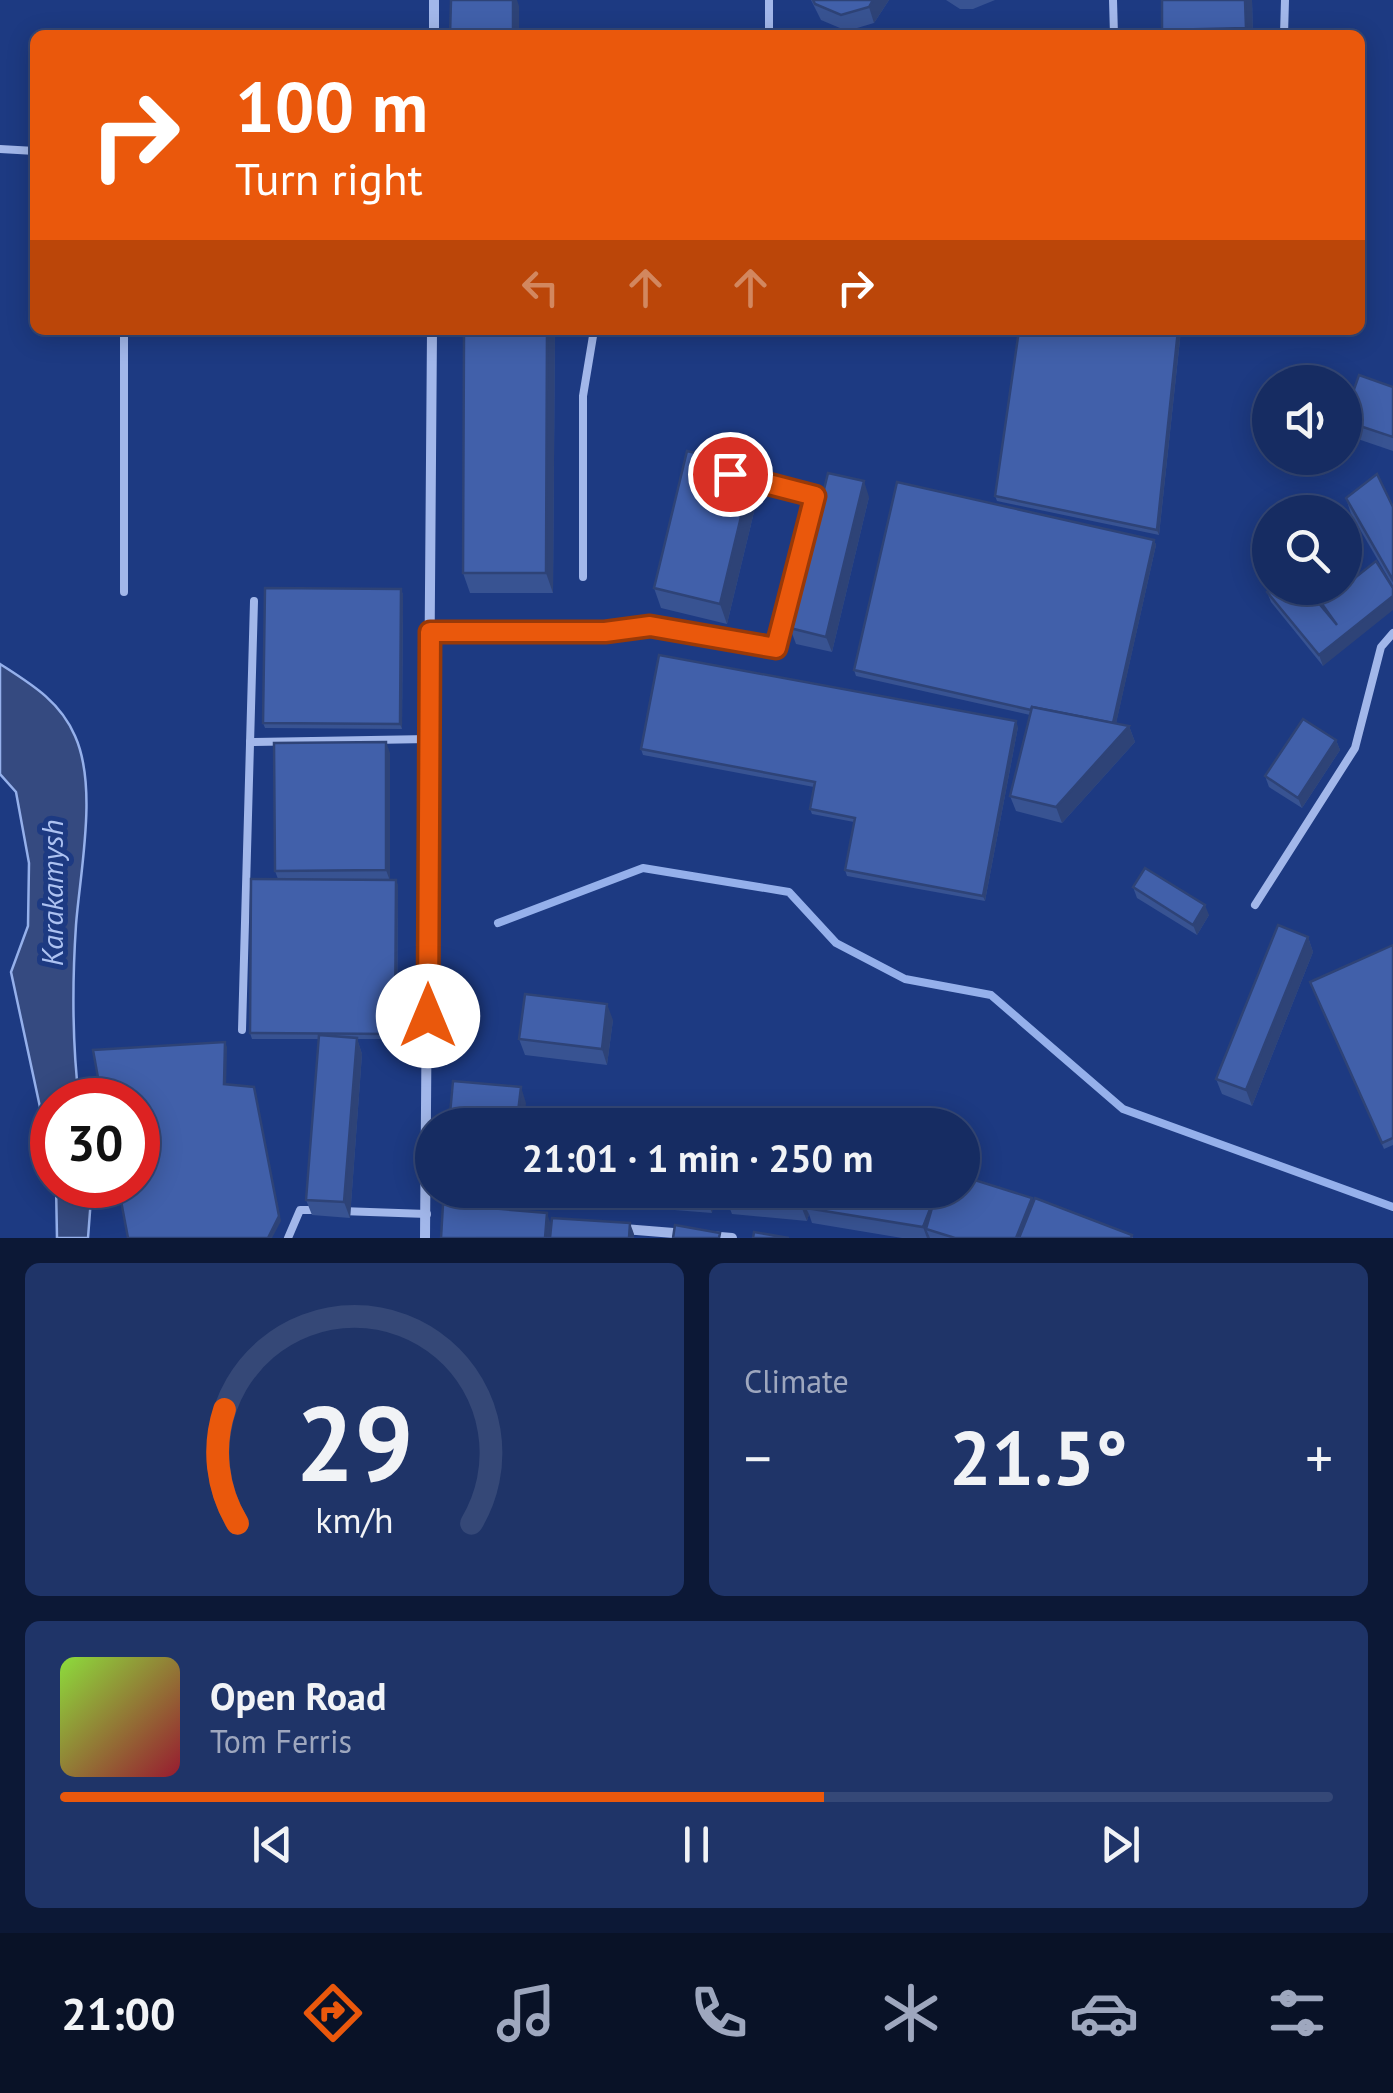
<!DOCTYPE html>
<meta charset="utf-8">
<style>
:root{--surface:#162c62;--page:#1f3468;--text:#f1f3f6;--muted:#9ea7be;--line:#354877;--accent:#ea580c}
body{margin:0;font-family:"PT Sans",sans-serif;background:var(--page);color:var(--text);height:100vh;display:flex;flex-direction:column;font-size:38px;white-space:nowrap}
*{box-sizing:border-box;margin:0}
p{font-size:32px;color:var(--muted)}
.icon{flex:none;width:55px;height:55px;fill:none;stroke:currentColor;stroke-width:2;stroke-linecap:round;stroke-linejoin:round}
.map{position:relative;height:1238px;overflow:hidden}
.sheet{display:flex;flex-direction:column;gap:25px;padding:25px;background:#0c1836;flex:1}
.sheet>*{flex:none}
.hud{position:absolute;left:30px;top:30px;width:1335px;height:305px;border-radius:15px;box-shadow:0 5px 25px #0003,0 0 0 2px var(--line);background:#ea580c;color:#fff;overflow:hidden}
.tools{position:absolute;left:1252px;top:365px;display:grid;gap:20px}
.tools a{display:grid;place-items:center;width:110px;height:110px;border-radius:50%;background:var(--surface);box-shadow:0 5px 25px #0003,0 0 0 2px var(--line);font-size:50px}
.speed{position:absolute;left:30px;top:1078px;display:flex;gap:20px;font-size:50px;font-weight:700;text-align:center}
.speed>*{display:grid;place-content:center;width:130px;height:130px;border-radius:50%;background:var(--surface);box-shadow:0 5px 25px #0003,0 0 0 2px var(--line);line-height:1}
.speed .limit{border:15px solid #d22;background:#fff;color:#111}
.pin{position:absolute;display:grid;place-items:center;width:85px;height:85px;color:#fff;margin:-42px;border:5px solid #fff;border-radius:50%;box-shadow:0 2px 10px #0007}
.me{position:absolute;width:110px;margin:-55px;rotate:0deg;stroke-linejoin:round;filter:drop-shadow(0 0 8px #0008)}
.turn{display:flex;align-items:center;gap:35px;height:210px;padding:0 40px;font-size:45px}
.turn .icon{width:130px;height:130px;stroke-width:2.5}
.turn b{display:block;font-size:70px;line-height:85px}
.lanes{display:flex;align-items:center;height:95px;padding:0 40px;background:#0003;justify-content:center;gap:50px;direction:ltr}
.lanes .off{opacity:.35}
.big{font-size:75px;font-weight:600;line-height:1.1}
.sheet .card{flex:1;display:flex;flex-direction:column;justify-content:center;gap:15px;min-width:0;padding:0 35px;border-radius:15px;background:var(--page)}
.sheet .dial{align-items:center;gap:0}
.dial svg{height:260px;overflow:visible;fill:none;stroke:var(--line);stroke-width:7;stroke-linecap:round;text-anchor:middle}
.dial text{fill:var(--text);stroke:none}
.song{display:flex;align-items:center;gap:30px}
.cover{width:120px;height:120px;border-radius:15px;background:linear-gradient(135deg,hsl(90 70% 55%),hsl(350 70% 35%))}
.played{height:10px;border-radius:5px;background:linear-gradient(90deg,var(--accent) 60%,var(--line) 60%)}
.keys{display:flex;justify-content:space-around;direction:ltr}
.heat{display:flex;justify-content:space-between;align-items:center;font-size:55px;direction:ltr}
.sheet .tiles{flex:1;display:grid;gap:25px;grid-template-columns:1fr 1fr}
.card:last-child{grid-column:span 2}
.trip{position:absolute;left:415px;top:1108px;width:565px;height:100px;border-radius:50px;background:var(--surface);box-shadow:0 5px 25px #0003,0 0 0 2px var(--line);font-weight:600;line-height:100px;text-align:center}
.dock{display:flex;height:160px;justify-content:space-around;align-items:center;background:#091227;color:var(--muted)}
.dock .icon{width:70px;height:70px}
.dock .on{color:var(--accent)}
.dock b{font-size:45px;color:var(--text)}
.map>svg:first-child{display:block}
.water{fill:#354a80;stroke:#95b0eb;stroke-width:2.5}
.lines{fill:none;stroke-linecap:round;stroke-linejoin:round}
.stream{stroke:#95b0eb;stroke-width:8}
.service{stroke:#a2b7ea;stroke-width:8}
.minor{stroke:#a2b7ea;stroke-width:10}
.wall{fill:#385392}
.shaded-wall{fill:#2e4377}
.building{fill:#4160aa;stroke:#2e4377;stroke-width:2.5}
.route-casing{stroke:#983908;stroke-width:25}
.route{stroke:#ea580c;stroke-width:18}
.labels{text-anchor:middle;dominant-baseline:central;stroke-width:10;stroke-linejoin:round;paint-order:stroke}
.water-label{font-size:30px;font-style:italic;fill:#adc2f1;stroke:#1d3a82}
</style>
<div class="map">
<svg width="1393" height="1238" viewBox="0 0 1393 1238">
<rect width="100%" height="100%" fill="#1d3a82"/>
<g class="water">
<path d="M0 664C31 684 60 701 75 736 98 787 80 872 76 925 72 985 72 1041 79 1100H52V1163L11 972 28 926 29 863 16 792 0 774Z"/>
<polygon points="56,1185 92,1185 88,1238 57,1238"/>
</g>
<g class="lines">
<polyline class="stream" points="498,923 643,868 789,892 836,943 905,979 991,995 1123,1109 1393,1207"/>
<g class="service">
<polyline points="1113,0 1114,35"/>
<polyline points="769,35 769,0"/>
<polyline points="1284,35 1285,0"/>
<polyline points="0,149 35,151"/>
<polyline points="124,330 124,592"/>
<polyline points="583,577 583,396 594,330"/>
<polyline points="430,632 605,632 650,627 775,648 815,495 752,480"/>
<polyline points="250,742 429,739"/>
<polyline points="1255,905 1355,748 1381,647 1393,633"/>
<polyline points="242,1030 254,601"/>
<polyline points="341,1211 427,1214"/>
<polyline points="288,1238 300,1210 317,1210"/>
</g>
<g class="minor">
<polyline points="434,35 434,0"/>
<polyline points="624,1229 686,1234"/>
<polyline points="708,1236 732,1238"/>
<polyline points="425,1238 432,330"/>
</g>
</g>
<g class="wall">
<polygon points="811,0 889,0 874,23 847,31 821,20"/>
<polygon points="946,0 995,0 973,9 960,9"/>
<polygon points="1162,0 1252,0 1253,35 1164,35 1162,30"/>
<polygon points="464,330 585,330 555,331 553,593 470,593 463,573"/>
<polygon points="1181,330 1159,535 997,501 995,496"/>
<polygon points="1393,387 1393,451 1349,436 1345,425 1345,415"/>
<polygon points="760,487 727,624 661,608 654,588"/>
<polygon points="869,497 832,652 796,644 790,628"/>
<polygon points="1346,498 1393,507 1393,586 1351,514"/>
<polygon points="1154,540 1156,545 1116,723 1129,726 1135,742 1062,823 1016,811 1010,796 1030,715 856,676 854,670"/>
<polygon points="1343,588 1323,666 1271,602 1267,592 1325,611 1322,604"/>
<polygon points="401,589 403,595 402,729 265,728 263,723"/>
<polygon points="1018,727 985,901 847,876 845,870 854,822 812,814 810,809 814,787 643,755 641,749"/>
<polygon points="1336,740 1340,750 1302,808 1269,787 1265,776"/>
<polygon points="390,753 390,880 398,885 397,1039 357,1039 362,1054 350,1218 312,1215 306,1200 319,1039 252,1039 250,1033 278,879 275,871"/>
<polygon points="1133,887 1209,915 1197,935 1137,898"/>
<polygon points="1308,937 1313,952 1252,1106 1222,1094 1216,1079"/>
<polygon points="1393,945 1393,1145 1384,1149 1310,982"/>
<polygon points="613,1020 607,1065 525,1055 519,1039"/>
<polygon points="450,1190 714,1190 712,1213 662,1209 661,1205 661,1209 577,1202 575,1195 574,1201 520,1197 518,1191 517,1196"/>
<polygon points="726,1199 1034,1201 1132,1235 1133,1238 902,1238 812,1223 809,1214 807,1221 732,1214"/>
</g>
<g class="shaded-wall">
<polygon points="513,0 517,0 519,6 519,35 513,35"/>
<polygon points="873,0 889,0 874,23 869,7"/>
<polygon points="1245,0 1252,0 1253,35 1248,35 1246,28"/>
<polygon points="547,330 555,330 553,593 546,573"/>
<polygon points="1178,330 1181,330 1159,535 1157,530"/>
<polygon points="753,467 760,487 727,624 720,604"/>
<polygon points="864,481 869,497 832,652 826,637"/>
<polygon points="1154,540 1156,545 1114,733 1112,728"/>
<polygon points="401,589 403,595 402,729 400,724"/>
<polygon points="1393,596 1393,610 1323,666 1319,655"/>
<polygon points="1016,721 1018,727 985,901 983,896"/>
<polygon points="1129,726 1135,742 1062,823 1056,807"/>
<polygon points="1336,740 1340,750 1302,808 1298,798"/>
<polygon points="386,742 390,753 390,881 386,870"/>
<polygon points="396,880 398,885 397,1039 395,1034"/>
<polygon points="1205,905 1209,915 1197,935 1193,925"/>
<polygon points="1308,937 1313,952 1252,1106 1246,1090"/>
<polygon points="607,1004 613,1020 607,1065 602,1049"/>
<polygon points="357,1038 362,1054 350,1218 344,1202"/>
<polygon points="225,1042 227,1047 226,1090 224,1084"/>
<polygon points="254,1087 281,1221 272,1238 268,1238"/>
<polygon points="521,1087 526,1103 524,1125 518,1112"/>
<polygon points="655,1190 662,1190 658,1199 661,1209"/>
<polygon points="709,1190 714,1190 712,1213 708,1203"/>
<polygon points="805,1190 814,1190 806,1208 809,1214 807,1221 801,1206"/>
<polygon points="936,1194 926,1229 930,1238 927,1238 923,1227"/>
<polygon points="1032,1198 1038,1213 1028,1238 1016,1238"/>
<polygon points="547,1213 552,1228 552,1238 545,1238"/>
<polygon points="630,1223 634,1234 634,1238 629,1238"/>
</g>
<g class="building">
<polygon points="451,0 513,0 513,35 450,35"/>
<polygon points="813,0 873,0 869,7 841,15 815,4"/>
<polygon points="1162,0 1245,0 1246,28 1162,30"/>
<polygon points="464,330 547,330 546,573 463,573"/>
<polygon points="1019,330 1178,330 1157,530 995,496"/>
<polygon points="1359,375 1393,387 1393,437 1345,421 1345,415"/>
<polygon points="687,451 753,467 720,604 654,588"/>
<polygon points="828,473 864,481 826,637 790,628"/>
<polygon points="1377,474 1393,507 1393,580 1346,498"/>
<polygon points="897,482 1154,540 1113,723 1032,707 1031,710 854,670"/>
<polygon points="1376,561 1393,588 1393,596 1319,655 1267,592 1272,588 1306,588 1337,625 1322,604"/>
<polygon points="265,588 401,589 400,724 263,723"/>
<polygon points="659,655 1016,721 983,896 845,870 855,818 810,809 815,782 641,749"/>
<polygon points="1032,707 1129,726 1056,807 1010,796"/>
<polygon points="1303,719 1336,740 1298,798 1265,776"/>
<polygon points="386,742 386,870 275,871 274,743"/>
<polygon points="1145,868 1205,905 1193,925 1133,887"/>
<polygon points="251,879 396,880 395,1034 250,1033"/>
<polygon points="1278,925 1308,937 1246,1090 1216,1079"/>
<polygon points="1393,945 1393,1138 1382,1143 1310,982"/>
<polygon points="525,994 607,1004 602,1049 519,1039"/>
<polygon points="319,1035 357,1038 344,1202 306,1200"/>
<polygon points="225,1042 224,1084 254,1087 279,1216 268,1238 128,1238 118,1185 138,1185 138,1100 102,1100 93,1050"/>
<polygon points="453,1081 521,1087 518,1112 575,1116 574,1125 517,1125 518,1118 517,1125 449,1125"/>
<polygon points="962,1176 1032,1198 1016,1238 955,1238 926,1229 936,1194 923,1227 806,1208 809,1190 962,1190"/>
<polygon points="616,1190 655,1190 655,1193"/>
<polygon points="659,1190 709,1190 708,1203 658,1199"/>
<polygon points="727,1190 805,1190 801,1206 726,1199"/>
<polygon points="1035,1198 1132,1235 1131,1238 1019,1238"/>
<polygon points="443,1204 547,1213 545,1238 441,1238"/>
<polygon points="552,1218 630,1223 629,1238 550,1238"/>
<polygon points="675,1225 720,1233 719,1238 673,1238"/>
<polygon points="754,1232 789,1238 753,1238"/>
</g>
<g class="lines">
<g class="route-casing">
<polyline id="route" points="428,1016 430,632 605,632 650,626 776,648 815,496 730,474"/>
</g>
<use href="#route" class="route"/>
</g>
<g class="labels">
<g class="water-label">
<text transform="translate(51 893) rotate(-90)">Karakamysh</text>
</g>
</g>
</svg>
<div class="tools">
<a><svg class="icon" aria-label="sound" viewBox="0 0 24 24"><path d="M4 9h4l5-4v14l-5-4H4zM17 9q2 3 0 6"/></svg></a>
<a><svg class="icon" aria-label="search" viewBox="0 0 24 24"><circle cx="10" cy="10" r="6"/><path d="M15 15l6 6"/></svg></a>
</div>
<div class="speed"><div class="limit">30</div></div>
<div class="pin" style="left:730px;top:474px;background:#d93025"><svg class="icon" aria-label="arrive" viewBox="0 0 24 24"><path d="M6 21V4h12l-3 4 3 4H6"/></svg></div>
<svg class="me" style="left:428px;top:1016px" viewBox="-20 -20 40 40"><circle r="19" fill="#fff"/><path d="M0-13L10 11 0 6-10 11z" fill="#ea580c"/></svg>
<div class="trip">21:01 · 1 min · 250 m</div>
<div class="hud">
<div class="turn"><svg class="icon" aria-label="right" viewBox="0 0 24 24"><path d="M7 20v-9h11M14 6l5 5-5 5"/></svg><div><b>100 m</b>Turn right</div></div>
<div class="lanes"><svg class="icon off" aria-label="left" viewBox="0 0 24 24"><path d="M17 20v-9H6M10 6l-5 5 5 5"/></svg><svg class="icon off" aria-label="ahead" viewBox="0 0 24 24"><path d="M12 20V5M6 11l6-6 6 6"/></svg><svg class="icon off" aria-label="ahead" viewBox="0 0 24 24"><path d="M12 20V5M6 11l6-6 6 6"/></svg><svg class="icon" aria-label="right" viewBox="0 0 24 24"><path d="M7 20v-9h11M14 6l5 5-5 5"/></svg></div>
</div>
</div>
<section class="sheet">
<div class="tiles">
<div class="card dial"><svg viewBox="0 0 100 80">
<path d="M14 69A42 42 0 1 1 86 69"/>
<path d="M14 69A42 42 0 0 1 10 34" stroke="#ea580c"/>
<text x="50" y="56" font-size="32" font-weight="700">29</text>
<text x="50" y="72" font-size="11">km/h</text>
</svg></div>
<div class="card"><p>Climate</p>
<div class="heat"><a>−</a><b class="big">21.5°</b><a>+</a></div>
</div>
<div class="card">
<div class="song"><i class="cover"></i><div><b>Open Road</b><p>Tom Ferris</p></div></div>
<div class="played"></div>
<div class="keys"><svg class="icon" aria-label="previous" viewBox="0 0 24 24"><path d="M18 5L8 12l10 7zM5 5v14"/></svg><svg class="icon" aria-label="pause" viewBox="0 0 24 24"><path d="M8 5v14M16 5v14"/></svg><svg class="icon" aria-label="next" viewBox="0 0 24 24"><path d="M6 5l10 7-10 7zM19 5v14"/></svg></div>
</div>
</div>
</section>
<nav class="dock">
<b>21:00</b>
<svg class="icon on" aria-label="directions" viewBox="0 0 24 24"><path d="M12 3l9 9-9 9-9-9zM9 14v-3h6M13 9l2 2-2 2"/></svg>
<svg class="icon" aria-label="music" viewBox="0 0 24 24"><path d="M9 18V5l10-2v13"/><circle cx="6" cy="18" r="3"/><circle cx="16" cy="16" r="3"/></svg>
<svg class="icon" aria-label="phone" viewBox="0 0 24 24"><path d="M5 4h4l2 5-3 2q2 4 5 5l2-3 5 2v4C11 20 4 13 5 4z"/></svg>
<svg class="icon" aria-label="climate" viewBox="0 0 24 24"><path d="M12 3v18M4 7l16 10M4 17L20 7"/></svg>
<svg class="icon" aria-label="car" viewBox="0 0 24 24"><path d="M5 17H2v-5l4-1 3-4h7l3 4 3 1v5h-3M9 17h6M6 11h13"/><circle cx="7" cy="17" r="2"/><circle cx="17" cy="17" r="2"/></svg>
<svg class="icon" aria-label="filters" viewBox="0 0 24 24"><path d="M4 7h16M4 17h16"/><circle cx="9" cy="7" r="2"/><circle cx="15" cy="17" r="2"/></svg>
</nav>
